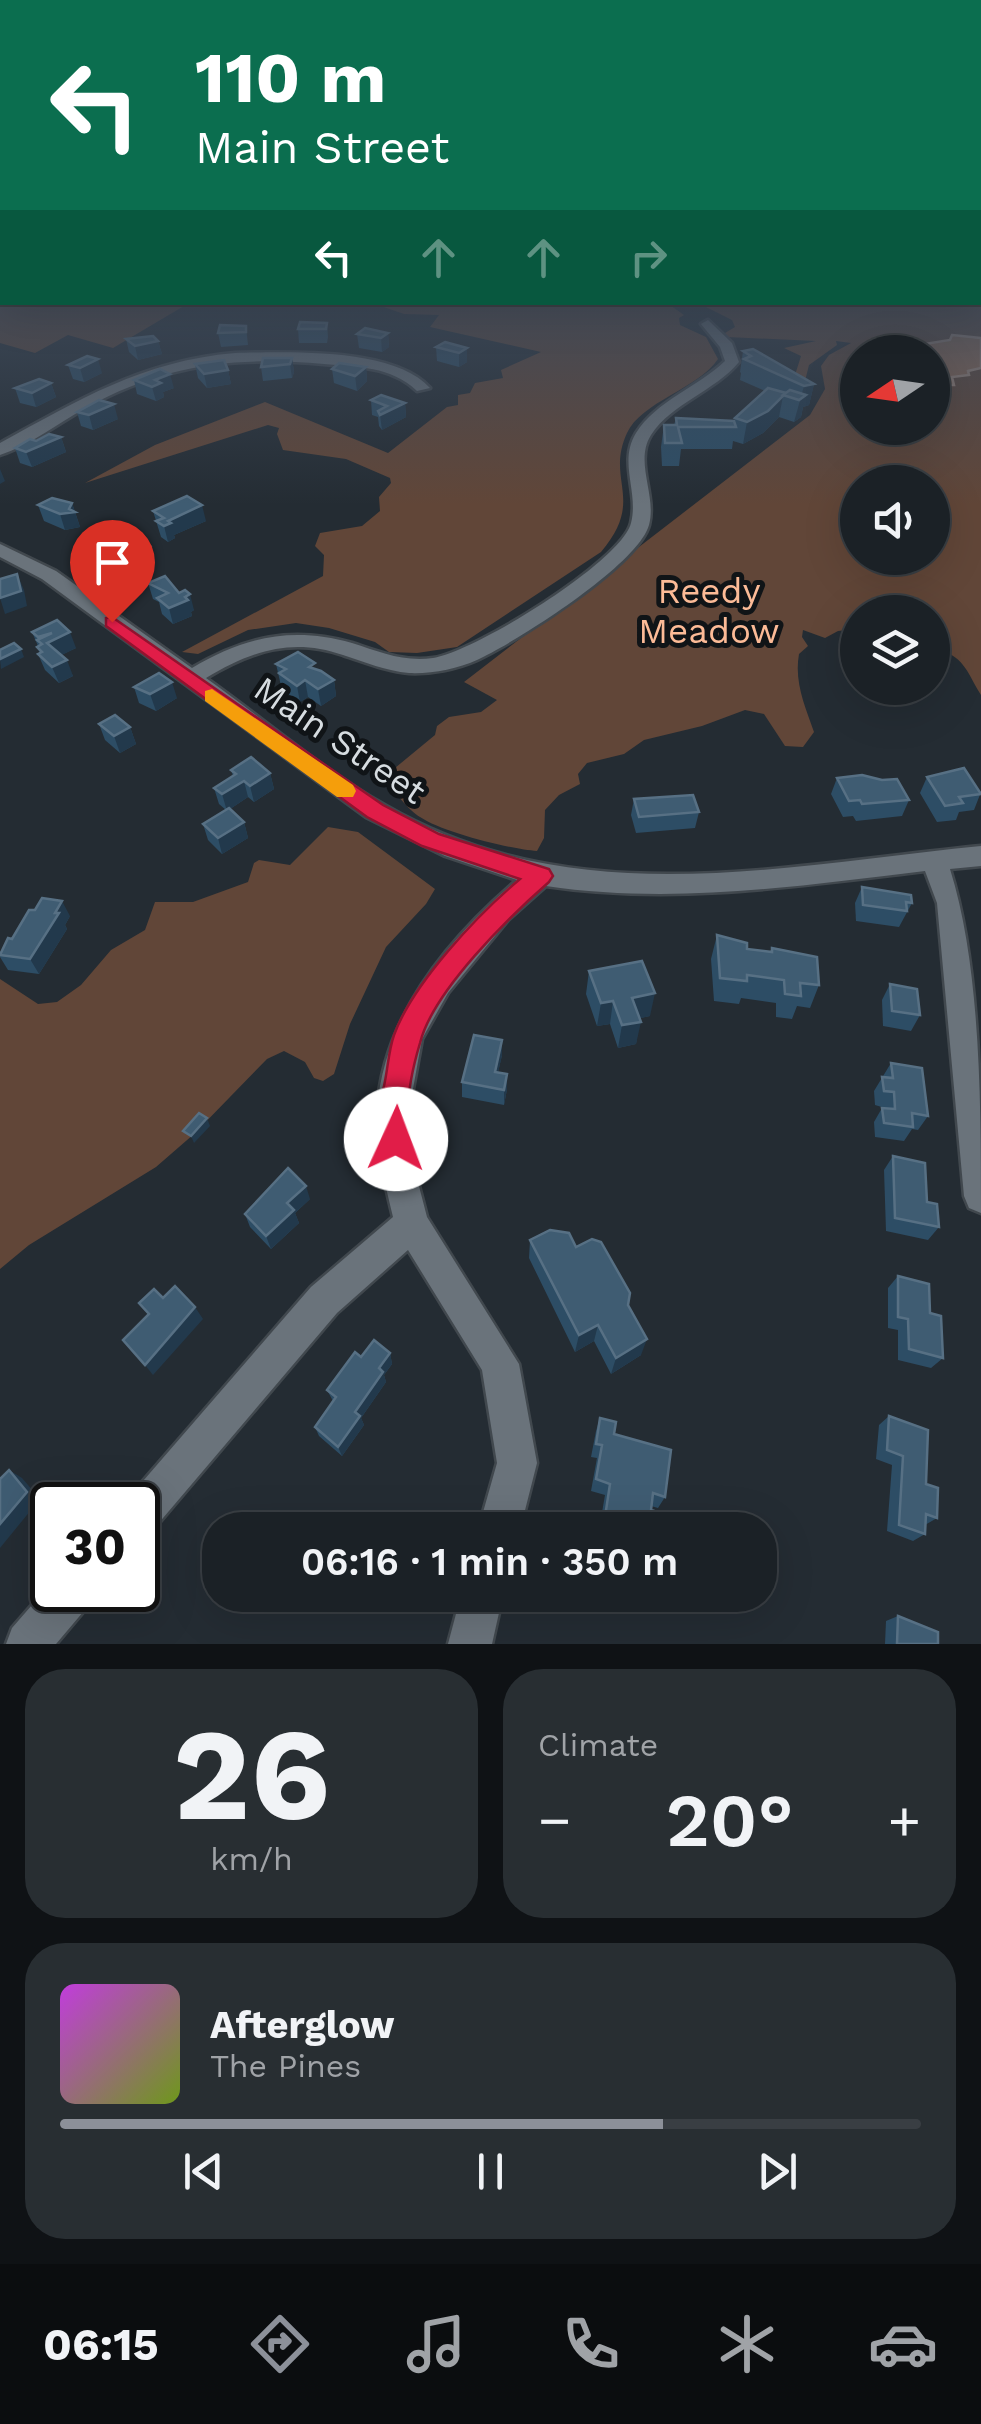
<!DOCTYPE html>
<meta charset="utf-8">
<style>
:root{--surface:#1b2126;--page:#282e32;--text:#f1f3f6;--muted:#a0a3a7;--line:#393e43;--accent:#8c9099}
body{margin:0;font-family:"Work Sans",sans-serif;background:var(--page);color:var(--text);height:100vh;display:flex;flex-direction:column;font-size:38px;white-space:nowrap}
*{box-sizing:border-box;margin:0}
p{font-size:32px;color:var(--muted)}
.icon{flex:none;width:55px;height:55px;fill:none;stroke:currentColor;stroke-width:2;stroke-linecap:round;stroke-linejoin:round}
.map{position:relative;height:1644px;overflow:hidden}
.panel{display:flex;flex-direction:column;gap:25px;padding:25px;background:#0f1215;flex:1}
.panel>*{flex:none}
.banner{position:absolute;left:0px;top:0px;width:982px;height:305px;box-shadow:0 10px 40px #0002,0 0 0 2px var(--line);background:#0b6e4f;color:#fff;overflow:hidden}
.needle{width:65px;rotate:257deg}
.tools{position:absolute;left:840px;top:335px;display:grid;gap:20px}
.tools a{display:grid;place-items:center;width:110px;height:110px;border-radius:50%;background:var(--surface);box-shadow:0 10px 40px #0002,0 0 0 2px var(--line);font-size:50px}
.speed{position:absolute;left:30px;top:1482px;display:flex;gap:20px;font-size:50px;font-weight:700;text-align:center}
.speed>*{display:grid;place-content:center;width:130px;height:130px;border-radius:50%;background:var(--surface);box-shadow:0 10px 40px #0002,0 0 0 2px var(--line);line-height:1}
.speed .limit{border:5px solid #111;border-radius:15px;background:#fff;color:#111}
.pin{position:absolute;display:grid;place-items:center;width:85px;height:85px;color:#fff;margin:-102px -42px;border-radius:50% 50% 50% 0;rotate:-45deg;box-shadow:0 0 10px #0007}
.pin .icon{rotate:45deg}
.me{position:absolute;width:110px;margin:-55px;rotate:2deg;stroke-linejoin:round;filter:drop-shadow(0 0 8px #0008)}
.turn{display:flex;align-items:center;gap:35px;height:210px;padding:0 30px;font-size:45px}
.turn .icon{width:130px;height:130px;stroke-width:2.5}
.turn b{display:block;font-size:70px;line-height:85px}
.lanes{display:flex;align-items:center;height:95px;padding:0 30px;background:#0003;justify-content:center;gap:50px;direction:ltr}
.lanes .off{opacity:.35}
.big{font-size:75px;font-weight:600;line-height:1.1}
.panel .tile{flex:1;display:flex;flex-direction:column;justify-content:center;gap:15px;min-width:0;padding:0 35px;border-radius:40px;background:var(--page)}
.panel .dial{align-items:center;gap:0}
.dial b{font-size:130px;line-height:1}
.song{display:flex;align-items:center;gap:30px}
.cover{width:120px;height:120px;border-radius:15px;background:linear-gradient(135deg,hsl(290 70% 55%),hsl(80 70% 35%))}
.played{height:10px;border-radius:5px;background:linear-gradient(90deg,var(--accent) 70%,var(--line) 70%)}
.keys{display:flex;justify-content:space-around;direction:ltr}
.heat{display:flex;justify-content:space-between;align-items:center;font-size:55px;direction:ltr}
.panel .tiles{flex:1;display:grid;gap:25px;grid-template-columns:1fr 1fr}
.tile:last-child{grid-column:span 2}
.trip{position:absolute;left:202px;top:1512px;width:575px;height:100px;border-radius:40px;background:var(--surface);box-shadow:0 10px 40px #0002,0 0 0 2px var(--line);font-weight:600;line-height:100px;text-align:center}
.tabs{display:flex;height:160px;justify-content:space-around;align-items:center;background:#0b0d0f;color:var(--muted)}
.tabs .icon{width:70px;height:70px}
.tabs .on{color:var(--accent)}
.tabs b{font-size:45px;color:var(--text)}
.map>svg:first-child{display:block}
.green{fill:#614638;fill-rule:evenodd}
.water{fill:#916a54;stroke:#a68c7e;stroke-width:2.5}
.lines{fill:none;stroke-linecap:round;stroke-linejoin:round}
.minor-casing{stroke:#41484e;stroke-width:5}
.minor{fill:#6a737b;fill-rule:evenodd}
.wall{fill:#2d4d65}
.shaded-wall{fill:#22394c}
.building{fill:#3f5c72;stroke:#577084;stroke-width:2.5}
.route{fill:#e11d48;stroke:#92132f;stroke-width:2.5}
.slow{fill:#f59e0b}
.labels{text-anchor:middle;dominant-baseline:central;stroke-width:10;stroke-linejoin:round;paint-order:stroke}
.park-label{font-size:35px;fill:#fcbb97;stroke:#101417}
.street-label{font-size:35px;fill:#d6dce0;stroke:#101417}
</style>
<div class="map">
<svg width="981" height="1644" viewBox="0 0 981 1644">
<rect width="100%" height="100%" fill="#242c33"/>
<g class="green">
<polygon points="0,275 2,302 189,303 113,348 68,335 35,353 0,343"/>
<path d="M981 275V695C964 667 966 659 933 646L932 612H858L857 629 838 631 825 638 803 630 802 637 808 646 799 654C794 682 805 706 814 732L803 747 785 746 764 714 745 710 702 726 644 740 624 754 587 763 578 774 580 784 559 795 545 810 544 838 537 851C509 849 442 832 420 817 410 811 394 793 389 781L395 768 435 735 437 726 449 717 481 712 497 700 464 682 810 415 825 389 821 366 829 355 851 343 836 341 837 345 809 365 804 385 795 375 801 356 784 348 816 341 727 337 725 333 735 327 732 320 698 303 980 302ZM858 352H932V428H858ZM858 482H932V558H858Z"/>
<path d="M308 303H667L684 315 679 318 680 325 706 337 718 359C699 388 641 402 627 433 605 481 646 499 601 552L457 647 417 653 389 652 375 642 329 628 296 623 248 630 198 654 182 652 323 576 324 555 315 546 320 533 362 526 380 511 379 497 391 483 390 478 346 459 283 450 277 434 279 428 268 425 85 483 155 445 265 402 388 453 447 407 458 405V395L470 393 475 383 503 378 501 370 541 352 430 327 439 315 404 314 381 306Z"/>
<polygon points="328,827 358,832 435,889 426,904 386,947 350,1024 334,1074 323,1081 314,1078 305,1062 284,1051 267,1059 194,1134 156,1167 29,1245 0,1269 0,979 38,1004 57,1002 81,985 111,950 145,930 155,902 193,902 248,882 254,863 259,860 290,865"/>
</g>
<polygon class="water" points="952,335 981,338 981,368 968,371 969,375 952,377 954,385 933,385 932,352 875,352 950,340"/>
<g class="lines">
<g class="minor-casing">
<g id="minor">
<path d="M708 320 732 343 739 362C715 391 672 403 651 435 634 462 657 495 649 525 638 565 516 642 477 660 457 669 431 674 409 673 386 671 365 662 343 655 292 637 251 651 206 678 265 720 323 770 386 806 574 914 778 866 981 846V866L950 869C981 967 981 1107 981 1213L969 1208 964 1196 937 903 925 871C799 886 673 905 546 886L508 920 448 993 422 1039 409 1111 414 1167 427 1217 519 1364 537 1463 520 1530H478L497 1463 482 1370 408 1250 337 1313 152 1531 138 1537V1505L124 1503 311 1287 393 1217C385 1183 375 1146 377 1111 383 1017 449 938 517 880L445 856 366 817 42 579 0 557V544L56 571 192 668C244 637 292 626 352 643 380 652 403 662 433 658 474 652 621 562 631 523 639 492 618 462 636 433 656 401 698 387 725 361L720 347 701 324Z"/>
<path d="M235 353C286 352 394 347 430 388L417 391C391 366 357 367 324 364 235 356 166 364 87 407 59 423 30 445 0 455V443C79 400 142 361 235 353Z"/>
<polygon points="52,1582 52,1590 95,1590 89,1605 56,1644 6,1644 12,1628"/>
<polygon points="461,1595 503,1595 492,1644 448,1644"/>
</g>
</g>
<use href="#minor" class="minor"/>
</g>
<g class="wall">
<polygon points="327,323 328,337 327,343 299,343 298,329"/>
<polygon points="246,326 248,345 221,347 218,333"/>
<polygon points="388,333 389,347 382,352 359,348 357,334"/>
<polygon points="126,339 158,341 162,354 138,360 129,352"/>
<polygon points="436,347 467,348 467,362 459,367 437,361"/>
<polygon points="743,351 814,384 809,405 803,407 801,417 794,422 779,417 763,433 743,444 733,441 732,449 681,449 679,466 662,466 661,447 664,425 674,425 676,418 734,422 735,418 765,391 740,380 741,373 740,372"/>
<polygon points="292,358 294,372 292,378 263,381 261,367"/>
<polygon points="195,364 228,370 231,384 207,388 198,378"/>
<polygon points="68,365 102,373 84,382 73,379"/>
<polygon points="366,367 367,381 357,391 334,383 332,369"/>
<polygon points="134,380 174,388 163,392 164,397 156,401 137,394"/>
<polygon points="51,383 56,397 36,407 20,403 15,388"/>
<polygon points="371,400 405,403 406,417 382,430 379,426 378,417 372,415"/>
<polygon points="77,412 118,419 93,430 81,426"/>
<polygon points="61,437 66,452 32,467 20,463 15,448"/>
<polygon points="72,503 80,527 65,530 44,521 38,505"/>
<polygon points="153,511 206,521 174,535 175,538 168,542 161,537"/>
<polygon points="121,540 150,546 155,562 139,569 125,556"/>
<polygon points="165,576 194,610 191,612 192,616 173,624 162,614 159,602 153,599 148,583"/>
<polygon points="32,632 76,648 61,655 73,676 59,683 45,670 38,654 40,653 37,647 38,646"/>
<polygon points="276,664 316,669 334,680 336,696 321,706 308,697 300,702 282,690"/>
<polygon points="134,687 177,698 156,711 139,703"/>
<polygon points="99,724 130,727 136,744 120,753 105,740"/>
<polygon points="231,770 270,773 274,789 254,802 248,797 230,809 244,822 248,838 222,854 208,840 203,824 226,810 219,804 214,788 233,776"/>
<polygon points="927,777 981,792 974,810 959,812 956,820 937,822 920,793"/>
<polygon points="837,778 882,780 909,800 902,816 856,821 853,816 843,817 831,794"/>
<polygon points="634,799 699,812 695,828 636,833 631,815"/>
<polygon points="862,887 912,903 899,927 856,921 855,903"/>
<polygon points="70,916 65,925 67,929 39,974 8,970 0,957 0,952 12,939"/>
<polygon points="717,935 747,949 770,952 772,948 819,985 810,1008 797,1006 792,1019 776,1017 776,1003 741,998 739,1004 714,1001 711,959"/>
<polygon points="589,971 650,1016 640,1018 636,1044 618,1048 610,1024 597,1026 586,994"/>
<polygon points="890,984 920,1015 911,1031 883,1026 882,1000"/>
<polygon points="502,1055 498,1072 507,1089 504,1105 462,1097 462,1082"/>
<polygon points="891,1063 928,1116 918,1130 912,1129 904,1141 875,1137 874,1122 882,1108 885,1108 875,1105 874,1091"/>
<polygon points="893,1156 927,1202 939,1227 928,1240 886,1231 884,1170"/>
<polygon points="310,1199 295,1213 299,1223 271,1249 250,1227 245,1214"/>
<polygon points="530,1240 576,1247 628,1305 641,1355 611,1374 594,1341 575,1352 529,1258"/>
<polygon points="898,1276 930,1313 943,1358 931,1368 898,1360 898,1330 888,1328 888,1288"/>
<polygon points="390,1353 392,1364 384,1375 386,1382 361,1418 364,1425 342,1456 319,1436 315,1427 333,1401 327,1390 361,1357"/>
<polygon points="889,1416 926,1484 937,1518 925,1525 925,1534 913,1541 887,1531 892,1465 876,1459 879,1425"/>
<polygon points="600,1418 665,1497 658,1508 651,1506 651,1510 663,1530 599,1530 605,1495 591,1491 597,1458 591,1457 596,1431"/>
<polygon points="898,1616 938,1644 885,1644 886,1621"/>
</g>
<g class="shaded-wall">
<polygon points="388,333 389,347 382,352 381,338"/>
<polygon points="158,341 162,354 138,360 135,346"/>
<polygon points="467,348 467,362 459,367 459,353"/>
<polygon points="292,358 294,372 292,378 290,364"/>
<polygon points="98,359 102,373 84,382 80,368"/>
<polygon points="366,367 367,381 357,391 355,376"/>
<polygon points="228,370 231,384 207,388 204,374"/>
<polygon points="170,374 174,388 163,392 164,397 156,401 152,387 155,380"/>
<polygon points="51,383 56,397 36,407 32,393"/>
<polygon points="814,384 809,405 803,407 801,417 794,422 804,386"/>
<polygon points="783,396 779,417 763,433 743,444 747,422"/>
<polygon points="405,403 406,417 382,430 380,415"/>
<polygon points="114,404 118,419 93,430 89,415"/>
<polygon points="61,437 66,452 32,467 26,452"/>
<polygon points="0,469 5,481 0,484"/>
<polygon points="72,503 80,527 65,530 60,514 69,509"/>
<polygon points="202,505 206,521 174,535 175,538 168,542 164,526 168,521"/>
<polygon points="150,546 155,562 139,569 134,554"/>
<polygon points="17,574 24,590 27,606 5,614 0,598"/>
<polygon points="190,594 194,610 191,612 192,616 173,624 169,608"/>
<polygon points="70,632 76,648 54,659 40,642 38,637"/>
<polygon points="21,649 24,657 1,669 0,659"/>
<polygon points="67,660 73,676 59,683 52,667"/>
<polygon points="305,680 308,697 300,702 297,686"/>
<polygon points="334,680 336,696 321,706 318,689"/>
<polygon points="172,682 177,698 156,711 150,694"/>
<polygon points="130,727 136,744 120,753 114,736"/>
<polygon points="270,773 274,789 254,802 250,786"/>
<polygon points="244,781 248,797 227,811 222,794"/>
<polygon points="244,822 248,838 222,854 218,838"/>
<polygon points="62,901 70,916 65,925 67,929 39,974 30,959"/>
<polygon points="655,993 650,1016 628,1021 632,998"/>
<polygon points="613,1001 610,1024 597,1026 601,1003"/>
<polygon points="641,1022 636,1044 618,1048 622,1025"/>
<polygon points="502,1040 502,1055 495,1086 495,1072"/>
<polygon points="507,1074 507,1089 504,1105 504,1090"/>
<polygon points="207,1118 210,1126 194,1143 191,1136"/>
<polygon points="306,1186 310,1199 295,1213 299,1223 271,1249 266,1236 287,1203"/>
<polygon points="195,1307 203,1319 153,1375 145,1365"/>
<polygon points="598,1325 594,1341 575,1352 579,1335"/>
<polygon points="647,1339 641,1355 611,1374 616,1358"/>
<polygon points="390,1353 392,1364 384,1375 386,1382 361,1418 364,1425 342,1456 338,1447 355,1412 379,1368"/>
<polygon points="9,1470 22,1478 40,1499 0,1548 0,1524"/>
</g>
<g class="building">
<polygon points="300,322 327,323 326,329 298,329"/>
<polygon points="220,325 246,326 246,332 218,333"/>
<polygon points="365,328 388,333 381,338 357,334"/>
<polygon points="153,336 158,341 135,346 126,339"/>
<polygon points="445,342 467,348 459,353 436,347"/>
<polygon points="753,349 814,384 804,386 744,359 751,356 743,351"/>
<polygon points="87,356 98,359 80,368 68,365"/>
<polygon points="263,358 292,358 290,364 261,367"/>
<polygon points="224,360 228,370 204,374 195,364"/>
<polygon points="339,363 366,367 355,376 332,369"/>
<polygon points="160,369 170,374 155,380 161,383 152,387 134,380"/>
<polygon points="39,379 51,383 32,393 15,388"/>
<polygon points="768,388 786,393 768,411 747,422 735,418"/>
<polygon points="790,390 806,395 799,400 783,395"/>
<polygon points="381,395 405,403 380,415 378,411 387,406 371,400"/>
<polygon points="99,400 114,404 89,415 77,412"/>
<polygon points="676,418 734,421 736,427 678,427 682,443 665,443 664,425 677,425"/>
<polygon points="49,434 61,437 26,452 15,448 30,439 36,441"/>
<polygon points="187,496 202,505 168,521 171,523 164,526 156,521 164,518 153,511"/>
<polygon points="52,498 72,503 69,509 75,512 60,514 38,505"/>
<polygon points="134,535 150,546 134,554 121,540"/>
<polygon points="17,574 21,591 0,598 0,579"/>
<polygon points="165,576 179,593 185,590 190,594 185,597 188,600 169,608 157,598 168,593 148,583"/>
<polygon points="57,620 70,632 47,643 67,660 52,667 38,654 42,652 37,647 42,644 37,640 52,633 38,637 32,632"/>
<polygon points="14,643 21,649 0,659 0,650"/>
<polygon points="298,652 315,663 309,667 321,671 334,680 318,689 305,680 297,686 279,673 286,669 276,664"/>
<polygon points="159,673 172,682 150,694 134,687"/>
<polygon points="115,715 130,727 114,736 99,724"/>
<polygon points="251,757 270,773 250,786 244,781 222,794 214,788 236,774 231,770"/>
<polygon points="964,768 981,794 959,797 963,803 945,806 927,777"/>
<polygon points="862,775 882,780 897,779 909,800 862,804 860,800 849,801 837,778"/>
<polygon points="693,795 699,812 639,817 634,799"/>
<polygon points="229,808 244,822 218,838 203,824"/>
<polygon points="862,887 911,895 912,903 906,902 907,911 863,905"/>
<polygon points="42,898 62,901 55,913 59,913 30,959 0,955 8,938 12,939 29,910 35,910"/>
<polygon points="717,935 747,943 747,949 772,952 772,948 817,957 819,985 800,983 801,996 785,994 784,980 747,975 747,981 720,978"/>
<polygon points="642,961 655,993 632,998 641,1022 622,1025 613,1001 601,1003 589,971"/>
<polygon points="890,984 917,989 920,1015 892,1011"/>
<polygon points="474,1035 502,1040 495,1072 507,1074 504,1090 462,1082"/>
<polygon points="891,1063 922,1068 928,1116 912,1113 913,1127 884,1123 882,1108 895,1109 894,1092 884,1091 882,1077 893,1078"/>
<polygon points="199,1113 207,1118 191,1136 183,1131"/>
<polygon points="893,1156 925,1163 927,1202 937,1204 939,1227 895,1218"/>
<polygon points="288,1168 306,1186 287,1203 294,1210 266,1236 245,1214"/>
<polygon points="550,1230 569,1233 576,1247 592,1239 601,1242 630,1293 628,1305 647,1339 616,1358 598,1325 579,1335 530,1240"/>
<polygon points="898,1276 929,1284 930,1313 941,1316 943,1358 909,1349 908,1319 898,1317"/>
<polygon points="175,1286 195,1307 145,1365 123,1340 149,1314 139,1303 154,1289 163,1298"/>
<polygon points="374,1340 390,1353 379,1368 383,1372 355,1412 360,1416 338,1447 315,1427 336,1397 327,1390 355,1352 361,1357"/>
<polygon points="889,1416 928,1430 926,1484 938,1488 937,1518 926,1514 925,1534 899,1525 903,1456 887,1450"/>
<polygon points="600,1418 616,1422 614,1434 671,1450 665,1497 653,1493 651,1510 664,1514 663,1530 603,1530 610,1484 596,1479 602,1445 596,1444"/>
<polygon points="9,1470 27,1492 0,1524 0,1479"/>
<polygon points="367,1595 385,1595 381,1604"/>
<polygon points="898,1616 938,1632 938,1644 897,1644"/>
</g>
<linearGradient id="sky" x2="0" y2="1"><stop stop-color="#14181c"/><stop offset="0.54" stop-color="#3f4b5b"/><stop offset="1" stop-color="#3f4b5b" stop-opacity="0"/></linearGradient>
<rect width="981" height="505" fill="url(#sky)"/>
<path class="route" d="M112 617 383 805 439 834 549 869 553 876 549 882C509 917 433 991 420 1043 414 1063 408 1090 408 1111 407 1125 412 1135 406 1149L396 1153 385 1149C376 1126 380 1104 385 1081 388 1066 389 1049 394 1035 413 983 478 914 520 879L422 846 367 817 106 626V618Z"/>
<polygon class="slow" points="212,689 353,785 356,791 353,797 337,797 205,701 205,691"/>
<g class="labels">
<g class="park-label">
<text x="709" y="591">Reedy<tspan x="709" dy="40">Meadow</tspan></text>
</g>
<g class="street-label">
<text transform="translate(340 740) rotate(34)">Main Street</text>
</g>
</g>
</svg>
<div class="tools">
<a><svg class="needle" viewBox="-14 -14 28 28"><path d="M0-13l5 13h-10z" fill="#e53935"/><path d="M0 13l5-13h-10z" fill="#a0a3a7"/></svg></a>
<a><svg class="icon" aria-label="sound" viewBox="0 0 24 24"><path d="M4 9h4l5-4v14l-5-4H4zM17 9q2 3 0 6"/></svg></a>
<a><svg class="icon" aria-label="layers" viewBox="0 0 24 24"><path d="M12 4l9 5-9 5-9-5zM3 14l9 5 9-5"/></svg></a>
</div>
<div class="speed"><div class="limit">30</div></div>
<div class="pin" style="left:112px;top:622px;background:#d93025"><svg class="icon" aria-label="arrive" viewBox="0 0 24 24"><path d="M6 21V4h12l-3 4 3 4H6"/></svg></div>
<svg class="me" style="left:396px;top:1139px" viewBox="-20 -20 40 40"><circle r="19" fill="#fff"/><path d="M0-13L10 11 0 6-10 11z" fill="#e11d48"/></svg>
<div class="trip">06:16 · 1 min · 350 m</div>
<div class="banner">
<div class="turn"><svg class="icon" aria-label="left" viewBox="0 0 24 24"><path d="M17 20v-9H6M10 6l-5 5 5 5"/></svg><div><b>110 m</b>Main Street</div></div>
<div class="lanes"><svg class="icon" aria-label="left" viewBox="0 0 24 24"><path d="M17 20v-9H6M10 6l-5 5 5 5"/></svg><svg class="icon off" aria-label="ahead" viewBox="0 0 24 24"><path d="M12 20V5M6 11l6-6 6 6"/></svg><svg class="icon off" aria-label="ahead" viewBox="0 0 24 24"><path d="M12 20V5M6 11l6-6 6 6"/></svg><svg class="icon off" aria-label="right" viewBox="0 0 24 24"><path d="M7 20v-9h11M14 6l5 5-5 5"/></svg></div>
</div>
</div>
<section class="panel">
<div class="tiles">
<div class="tile dial"><b>26</b><p>km/h</p></div>
<div class="tile"><p>Climate</p>
<div class="heat"><a>−</a><b class="big">20°</b><a>+</a></div>
</div>
<div class="tile">
<div class="song"><i class="cover"></i><div><b>Afterglow</b><p>The Pines</p></div></div>
<div class="played"></div>
<div class="keys"><svg class="icon" aria-label="previous" viewBox="0 0 24 24"><path d="M18 5L8 12l10 7zM5 5v14"/></svg><svg class="icon" aria-label="pause" viewBox="0 0 24 24"><path d="M8 5v14M16 5v14"/></svg><svg class="icon" aria-label="next" viewBox="0 0 24 24"><path d="M6 5l10 7-10 7zM19 5v14"/></svg></div>
</div>
</div>
</section>
<nav class="tabs">
<b>06:15</b>
<svg class="icon on" aria-label="directions" viewBox="0 0 24 24"><path d="M12 3l9 9-9 9-9-9zM9 14v-3h6M13 9l2 2-2 2"/></svg>
<svg class="icon" aria-label="music" viewBox="0 0 24 24"><path d="M9 18V5l10-2v13"/><circle cx="6" cy="18" r="3"/><circle cx="16" cy="16" r="3"/></svg>
<svg class="icon" aria-label="phone" viewBox="0 0 24 24"><path d="M5 4h4l2 5-3 2q2 4 5 5l2-3 5 2v4C11 20 4 13 5 4z"/></svg>
<svg class="icon" aria-label="climate" viewBox="0 0 24 24"><path d="M12 3v18M4 7l16 10M4 17L20 7"/></svg>
<svg class="icon" aria-label="car" viewBox="0 0 24 24"><path d="M5 17H2v-5l4-1 3-4h7l3 4 3 1v5h-3M9 17h6M6 11h13"/><circle cx="7" cy="17" r="2"/><circle cx="17" cy="17" r="2"/></svg>
</nav>
